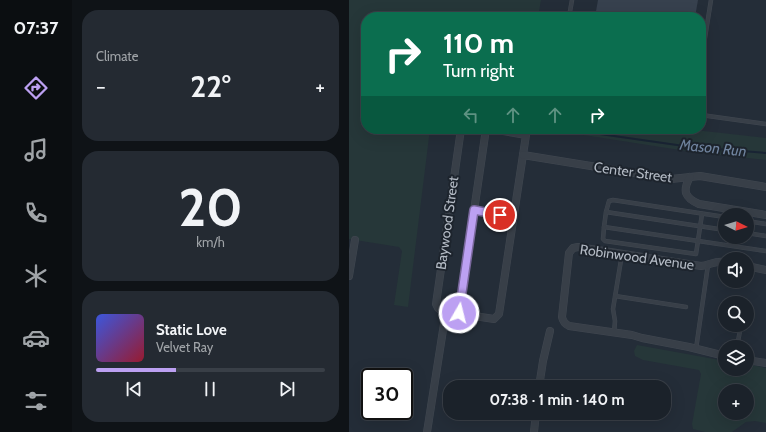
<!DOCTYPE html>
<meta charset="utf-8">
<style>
:root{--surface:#1b222a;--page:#242a32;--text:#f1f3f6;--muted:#a0a4a8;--line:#393f47;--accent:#bca0f2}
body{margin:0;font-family:Cabin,sans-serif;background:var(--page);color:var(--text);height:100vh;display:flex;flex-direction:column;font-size:15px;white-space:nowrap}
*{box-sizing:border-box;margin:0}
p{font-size:13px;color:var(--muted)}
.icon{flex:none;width:22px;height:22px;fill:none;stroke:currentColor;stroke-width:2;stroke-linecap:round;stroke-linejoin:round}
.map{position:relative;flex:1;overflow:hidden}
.panel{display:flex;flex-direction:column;gap:10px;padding:10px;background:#0f1317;width:277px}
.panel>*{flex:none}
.guide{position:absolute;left:12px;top:12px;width:345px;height:122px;border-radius:16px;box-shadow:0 4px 16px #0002,0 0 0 1px var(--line);background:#0b6e4f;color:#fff;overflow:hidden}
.needle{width:26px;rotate:95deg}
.fabs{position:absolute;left:369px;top:208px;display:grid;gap:8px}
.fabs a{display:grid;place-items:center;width:36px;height:36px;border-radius:50%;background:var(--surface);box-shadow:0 4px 16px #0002,0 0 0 1px var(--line);font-size:20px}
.speed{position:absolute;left:12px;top:368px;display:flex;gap:8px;font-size:20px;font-weight:700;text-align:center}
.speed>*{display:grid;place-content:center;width:52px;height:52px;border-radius:50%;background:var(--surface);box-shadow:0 4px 16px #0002,0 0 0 1px var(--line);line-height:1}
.speed .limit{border:2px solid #111;border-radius:6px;background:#fff;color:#111}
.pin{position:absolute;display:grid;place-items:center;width:34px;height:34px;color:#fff;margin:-17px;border:2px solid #fff;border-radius:50%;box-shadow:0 1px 4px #0007}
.me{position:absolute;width:44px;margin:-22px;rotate:8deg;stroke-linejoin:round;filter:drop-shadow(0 0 3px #0008)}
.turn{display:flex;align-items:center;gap:14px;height:84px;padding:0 16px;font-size:18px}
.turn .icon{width:52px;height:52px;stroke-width:2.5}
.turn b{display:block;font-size:28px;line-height:34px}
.lanes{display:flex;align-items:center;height:38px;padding:0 16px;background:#0003;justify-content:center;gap:20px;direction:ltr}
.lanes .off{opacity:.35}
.big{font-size:30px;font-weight:700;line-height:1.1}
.panel .card{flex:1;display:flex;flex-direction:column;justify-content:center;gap:6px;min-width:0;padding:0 14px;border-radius:16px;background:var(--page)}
.panel .dial{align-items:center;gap:0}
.dial b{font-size:52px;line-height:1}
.song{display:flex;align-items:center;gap:12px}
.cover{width:48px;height:48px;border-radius:6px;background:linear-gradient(135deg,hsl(230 70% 55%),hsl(350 70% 35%))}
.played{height:4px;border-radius:2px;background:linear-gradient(90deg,var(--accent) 35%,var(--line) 35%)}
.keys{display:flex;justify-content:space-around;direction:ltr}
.heat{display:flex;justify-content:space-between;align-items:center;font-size:22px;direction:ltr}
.trip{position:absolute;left:94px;top:380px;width:228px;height:40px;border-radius:16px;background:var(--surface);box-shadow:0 4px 16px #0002,0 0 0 1px var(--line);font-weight:700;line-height:40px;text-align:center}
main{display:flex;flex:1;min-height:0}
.tabs{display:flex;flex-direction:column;width:72px;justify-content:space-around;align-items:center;background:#0b0e11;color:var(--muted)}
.tabs .icon{width:28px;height:28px}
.tabs .on{color:var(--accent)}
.tabs b{font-size:18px;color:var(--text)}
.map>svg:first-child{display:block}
.green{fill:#263739;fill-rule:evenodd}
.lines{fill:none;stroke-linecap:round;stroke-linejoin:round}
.stream{stroke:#192434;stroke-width:2}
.building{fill:#37414e}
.lane-casing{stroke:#414851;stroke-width:4.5}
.street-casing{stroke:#414851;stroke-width:8}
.lane{stroke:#383f48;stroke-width:3.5}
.street{stroke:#383f48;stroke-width:7}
.route-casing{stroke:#7a689d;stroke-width:10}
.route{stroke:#bca0f2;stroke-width:7}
.labels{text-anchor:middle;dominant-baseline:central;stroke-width:4;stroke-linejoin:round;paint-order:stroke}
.street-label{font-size:14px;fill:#b3bac4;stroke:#1d242d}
.water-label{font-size:15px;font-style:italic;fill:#70849f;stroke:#1d242d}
</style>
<main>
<nav class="tabs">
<b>07:37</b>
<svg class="icon on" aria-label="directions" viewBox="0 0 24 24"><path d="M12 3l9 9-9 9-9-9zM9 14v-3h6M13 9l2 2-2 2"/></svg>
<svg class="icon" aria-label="music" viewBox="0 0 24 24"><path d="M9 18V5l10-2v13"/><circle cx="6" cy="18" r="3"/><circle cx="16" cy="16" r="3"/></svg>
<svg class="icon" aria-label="phone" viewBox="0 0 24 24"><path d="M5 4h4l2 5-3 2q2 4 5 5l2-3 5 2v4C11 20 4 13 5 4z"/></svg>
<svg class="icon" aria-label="climate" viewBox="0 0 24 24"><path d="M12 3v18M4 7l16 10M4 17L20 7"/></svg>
<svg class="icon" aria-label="car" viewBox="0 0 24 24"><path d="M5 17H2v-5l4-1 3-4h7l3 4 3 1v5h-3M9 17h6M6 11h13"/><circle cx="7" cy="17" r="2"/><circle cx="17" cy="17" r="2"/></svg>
<svg class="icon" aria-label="filters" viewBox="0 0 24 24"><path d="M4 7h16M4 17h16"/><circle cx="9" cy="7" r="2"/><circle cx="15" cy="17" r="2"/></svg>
</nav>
<section class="panel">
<div class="card"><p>Climate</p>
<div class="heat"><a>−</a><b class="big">22°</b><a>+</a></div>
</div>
<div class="card dial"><b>20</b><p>km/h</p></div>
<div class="card">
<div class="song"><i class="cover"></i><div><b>Static Love</b><p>Velvet Ray</p></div></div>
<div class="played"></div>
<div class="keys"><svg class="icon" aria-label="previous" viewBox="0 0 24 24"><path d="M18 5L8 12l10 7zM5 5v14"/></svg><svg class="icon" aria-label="pause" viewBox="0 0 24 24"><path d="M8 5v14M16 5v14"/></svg><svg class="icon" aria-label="next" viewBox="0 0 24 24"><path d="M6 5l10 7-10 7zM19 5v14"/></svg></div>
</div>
</section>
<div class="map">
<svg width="417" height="432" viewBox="0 0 417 432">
<rect width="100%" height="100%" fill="#242d38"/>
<g class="green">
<polygon points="0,0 192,0 189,17 17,17 17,129 81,129 59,307 45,305 53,251 50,247 0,239"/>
<polygon points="196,129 337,129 417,138 417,160 344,152"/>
<path d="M288 345 376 361V369H398V364L417 368V423L406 421 397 422 383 432H356L344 429 343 424 352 374 350 370 294 360 286 356 285 351ZM376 391H398V413H376Z"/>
</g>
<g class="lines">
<polyline class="stream" points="216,129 342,147 417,153"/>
</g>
<polygon class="building" points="249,0 349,0 346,17 246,17"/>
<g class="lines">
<g class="lane-casing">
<g id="lane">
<polyline points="220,17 223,0"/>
<polyline points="352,63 362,0"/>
<polyline points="352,115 417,124"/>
<polyline points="125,210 165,217"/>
<polyline points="257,212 376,230"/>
<polyline points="376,217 264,200 260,201 257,212 255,227 417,251"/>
<polyline points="398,221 417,224"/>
<polyline points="255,227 254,239 256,241 347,254 353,214"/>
<polyline points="398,233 417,236"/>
<polyline points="266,296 337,307"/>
<polyline points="395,303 395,302"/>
<polyline points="265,333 266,321 264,309 273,254"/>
<polyline points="388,347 392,325"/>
<polyline points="347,349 359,265"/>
</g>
</g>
<g class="street-casing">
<g id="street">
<polyline points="112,129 87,304 89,308 93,311 145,319 150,314 177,135 143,129"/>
<polyline points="174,155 322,179 351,176 417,187"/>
<path d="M341 177C333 191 336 198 350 204L417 215"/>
<path d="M376 262C367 260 361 265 352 266L229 247 224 248 220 253 213 317C214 322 216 324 220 326L283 335 293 338 340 347 376 356"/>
<polyline points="398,266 417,270"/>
<polyline points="0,276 6,240"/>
<polyline points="110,313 137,129"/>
<polyline points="398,360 417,363"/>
<polyline points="190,387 194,361 201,331"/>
<polyline points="78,432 97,311"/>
<polyline points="185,432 187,413"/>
</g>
</g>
<use href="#lane" class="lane"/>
<use href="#street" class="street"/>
</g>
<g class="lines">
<g class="route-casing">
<polyline id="route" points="110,313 125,210 151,215"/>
</g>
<use href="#route" class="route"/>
</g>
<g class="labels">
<g class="street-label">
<text transform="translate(284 172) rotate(8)">Center Street</text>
<text transform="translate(98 223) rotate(-82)">Baywood Street</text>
<text transform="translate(288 257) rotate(8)">Robinwood Avenue</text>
</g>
<g class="water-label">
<text transform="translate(364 148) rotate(6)">Mason Run</text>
</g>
</g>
</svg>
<div class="fabs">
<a><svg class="needle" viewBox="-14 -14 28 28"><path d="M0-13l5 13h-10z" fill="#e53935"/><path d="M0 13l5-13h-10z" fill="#a0a4a8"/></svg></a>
<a><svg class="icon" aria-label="sound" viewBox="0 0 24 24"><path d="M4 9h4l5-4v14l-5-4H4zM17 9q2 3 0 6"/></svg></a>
<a><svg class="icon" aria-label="search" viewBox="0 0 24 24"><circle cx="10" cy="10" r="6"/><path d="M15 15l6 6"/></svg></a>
<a><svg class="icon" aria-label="layers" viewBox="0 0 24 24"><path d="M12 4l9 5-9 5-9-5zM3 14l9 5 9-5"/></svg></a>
<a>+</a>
</div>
<div class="speed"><div class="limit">30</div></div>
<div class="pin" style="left:151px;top:215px;background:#d93025"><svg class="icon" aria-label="arrive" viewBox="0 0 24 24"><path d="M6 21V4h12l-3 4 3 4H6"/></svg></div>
<svg class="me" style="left:110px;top:313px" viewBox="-20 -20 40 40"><circle r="17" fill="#bca0f2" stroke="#fff" stroke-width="3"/><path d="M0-11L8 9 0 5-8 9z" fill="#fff"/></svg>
<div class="trip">07:38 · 1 min · 140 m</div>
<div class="guide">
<div class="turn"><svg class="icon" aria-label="right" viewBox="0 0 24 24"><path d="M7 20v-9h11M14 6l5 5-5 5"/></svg><div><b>110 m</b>Turn right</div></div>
<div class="lanes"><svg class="icon off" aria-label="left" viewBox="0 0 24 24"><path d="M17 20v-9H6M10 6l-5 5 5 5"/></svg><svg class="icon off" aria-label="ahead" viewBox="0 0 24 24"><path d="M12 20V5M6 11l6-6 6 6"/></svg><svg class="icon off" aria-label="ahead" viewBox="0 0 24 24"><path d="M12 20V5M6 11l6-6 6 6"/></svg><svg class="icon" aria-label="right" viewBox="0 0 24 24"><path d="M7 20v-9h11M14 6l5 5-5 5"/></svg></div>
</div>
</div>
</main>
